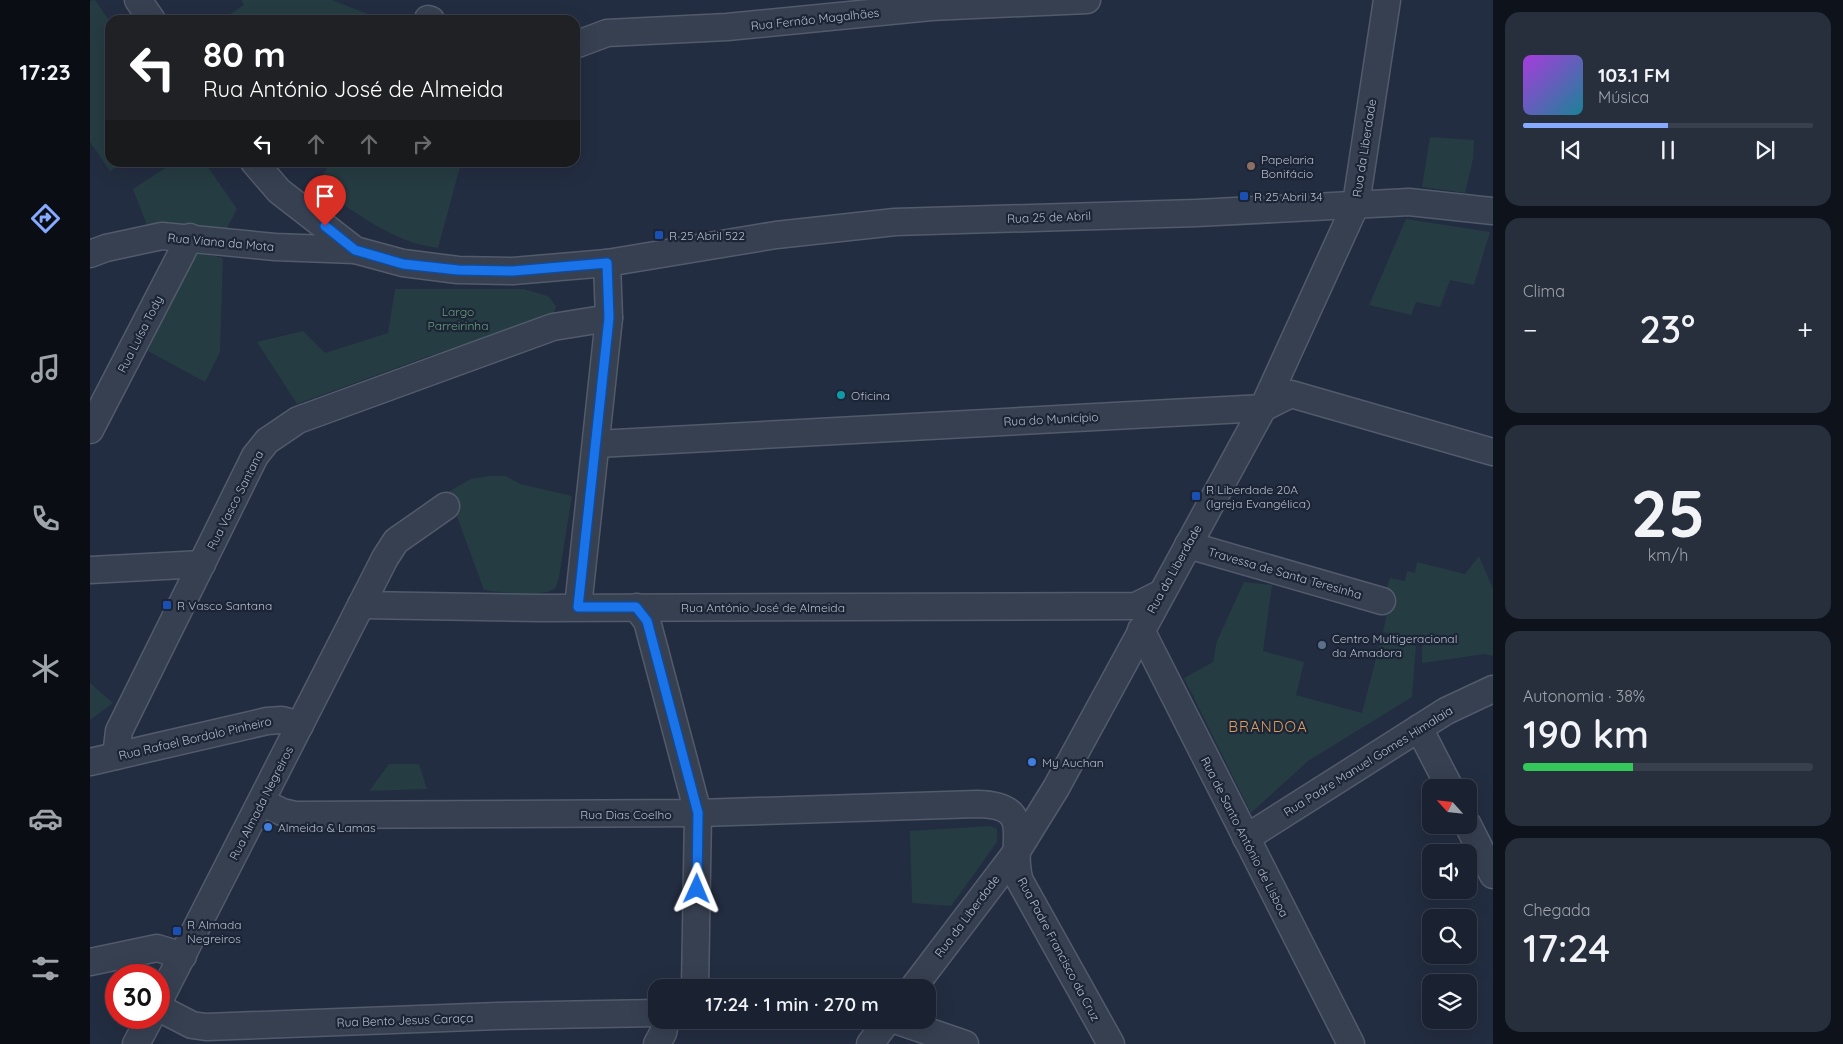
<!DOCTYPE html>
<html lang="pt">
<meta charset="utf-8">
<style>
:root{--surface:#1a2231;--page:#272f3d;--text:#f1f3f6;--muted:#9fa4ab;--line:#383f4d;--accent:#85aaff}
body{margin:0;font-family:Quicksand,sans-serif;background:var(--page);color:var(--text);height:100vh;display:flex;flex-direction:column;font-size:19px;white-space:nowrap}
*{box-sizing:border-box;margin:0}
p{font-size:16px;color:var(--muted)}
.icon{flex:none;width:28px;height:28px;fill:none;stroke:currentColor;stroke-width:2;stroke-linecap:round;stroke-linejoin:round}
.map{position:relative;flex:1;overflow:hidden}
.side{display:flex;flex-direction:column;gap:12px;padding:12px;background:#0e131b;width:350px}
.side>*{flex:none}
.hud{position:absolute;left:15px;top:15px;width:475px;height:152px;border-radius:15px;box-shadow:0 5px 20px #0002,0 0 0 1px var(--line);background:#202124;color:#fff;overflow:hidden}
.needle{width:32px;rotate:297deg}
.tools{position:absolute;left:1332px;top:779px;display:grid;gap:10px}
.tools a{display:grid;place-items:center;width:55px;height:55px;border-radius:10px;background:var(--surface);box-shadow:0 5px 20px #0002,0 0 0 1px var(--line);font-size:25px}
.speed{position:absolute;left:15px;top:964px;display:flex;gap:10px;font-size:25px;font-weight:700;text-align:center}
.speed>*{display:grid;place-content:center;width:65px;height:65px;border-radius:50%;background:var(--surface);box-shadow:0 5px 20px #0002,0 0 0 1px var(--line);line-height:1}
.speed .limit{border:8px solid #d22;background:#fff;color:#111}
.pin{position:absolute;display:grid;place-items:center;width:42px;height:42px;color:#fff;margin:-51px -21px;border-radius:50% 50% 50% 0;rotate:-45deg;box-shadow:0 0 5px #0007}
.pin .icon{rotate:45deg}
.me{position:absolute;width:55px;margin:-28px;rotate:1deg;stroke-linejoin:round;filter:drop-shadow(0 0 4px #0008)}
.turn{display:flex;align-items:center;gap:18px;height:105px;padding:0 15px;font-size:22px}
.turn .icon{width:65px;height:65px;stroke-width:2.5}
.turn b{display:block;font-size:35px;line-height:42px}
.lanes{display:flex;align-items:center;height:48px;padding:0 15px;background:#0003;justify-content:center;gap:25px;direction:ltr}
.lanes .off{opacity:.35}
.big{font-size:38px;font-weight:600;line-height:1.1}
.side .tile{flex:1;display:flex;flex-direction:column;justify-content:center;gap:8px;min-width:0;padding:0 18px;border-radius:15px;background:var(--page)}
.side .dial{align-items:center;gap:0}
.dial b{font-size:65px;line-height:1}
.song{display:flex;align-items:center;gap:15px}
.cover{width:60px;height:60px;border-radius:8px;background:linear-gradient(135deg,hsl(280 70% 55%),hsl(190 70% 35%))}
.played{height:5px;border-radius:2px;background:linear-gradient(90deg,var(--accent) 50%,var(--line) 50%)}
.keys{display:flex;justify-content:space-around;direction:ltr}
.heat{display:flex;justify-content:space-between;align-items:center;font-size:28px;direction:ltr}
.charge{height:8px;border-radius:4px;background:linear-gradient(90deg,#34c759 38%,var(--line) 0)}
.trip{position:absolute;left:558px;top:979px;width:288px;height:50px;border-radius:15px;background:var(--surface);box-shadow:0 5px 20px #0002,0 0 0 1px var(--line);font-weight:600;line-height:50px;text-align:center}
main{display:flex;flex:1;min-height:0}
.tab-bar{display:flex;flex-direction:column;width:90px;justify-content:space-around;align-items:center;background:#0a0e14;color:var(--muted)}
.tab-bar .icon{width:35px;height:35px}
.tab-bar .on{color:var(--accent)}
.tab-bar b{font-size:22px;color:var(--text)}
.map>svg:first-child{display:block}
.green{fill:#253c42}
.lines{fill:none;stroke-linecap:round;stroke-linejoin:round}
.minor-casing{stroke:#525b6b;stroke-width:29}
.minor{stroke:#374051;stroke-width:26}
.route-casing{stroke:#114b97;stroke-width:12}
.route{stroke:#1a73e8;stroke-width:9}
.education-dot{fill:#8d6e63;stroke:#1c2536;stroke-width:2}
.transit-dot{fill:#1a4fb4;stroke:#1c2536;stroke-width:2}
.culture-dot{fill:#0f9aa8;stroke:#1c2536;stroke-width:2}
.service-dot{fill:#5c6f8a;stroke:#1c2536;stroke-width:2}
.shop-dot{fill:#3f7fe0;stroke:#1c2536;stroke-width:2}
.labels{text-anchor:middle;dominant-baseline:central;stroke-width:4.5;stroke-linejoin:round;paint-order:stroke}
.street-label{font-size:12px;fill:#b4bbcb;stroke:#1c2536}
.poi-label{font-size:12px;fill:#b4bbcb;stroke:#1c2536;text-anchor:start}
.park-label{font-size:12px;fill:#699e79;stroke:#1c2536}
.quarter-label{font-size:15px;letter-spacing:1px;fill:#dd9f5d;stroke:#1c2536}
</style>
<main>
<nav class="tab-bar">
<b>17:23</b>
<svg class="icon on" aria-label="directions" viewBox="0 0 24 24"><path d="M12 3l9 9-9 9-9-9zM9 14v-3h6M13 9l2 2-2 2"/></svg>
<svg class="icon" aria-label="music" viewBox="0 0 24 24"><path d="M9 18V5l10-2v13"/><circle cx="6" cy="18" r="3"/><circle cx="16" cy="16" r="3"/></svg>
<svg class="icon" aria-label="phone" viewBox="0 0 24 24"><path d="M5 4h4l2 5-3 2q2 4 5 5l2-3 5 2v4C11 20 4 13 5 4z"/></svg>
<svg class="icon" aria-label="climate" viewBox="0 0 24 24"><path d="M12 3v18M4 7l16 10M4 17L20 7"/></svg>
<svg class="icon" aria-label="car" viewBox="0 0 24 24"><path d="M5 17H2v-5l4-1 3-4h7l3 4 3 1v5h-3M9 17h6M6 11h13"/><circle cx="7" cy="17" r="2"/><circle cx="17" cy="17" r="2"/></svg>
<svg class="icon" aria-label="filters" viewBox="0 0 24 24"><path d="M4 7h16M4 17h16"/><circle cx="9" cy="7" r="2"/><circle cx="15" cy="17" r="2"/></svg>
</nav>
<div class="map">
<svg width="1403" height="1044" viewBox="0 0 1403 1044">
<rect width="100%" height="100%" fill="#232d41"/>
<g class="green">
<polygon points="5,0 20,22 20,162 33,163 20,171 0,142 0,1"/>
<polygon points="151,0 242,0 293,20 131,20 154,5"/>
<polygon points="1340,137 1384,140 1383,159 1375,193 1332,187"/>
<polygon points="83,163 115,163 147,209 137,228 57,225 43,189"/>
<path d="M241 163H371L348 248C300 242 265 211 225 185Z"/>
<polygon points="1316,219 1400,232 1384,285 1360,280 1350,307 1326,302 1321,315 1279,305"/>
<polygon points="110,253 133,258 130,352 115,382 58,351 99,262"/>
<polygon points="305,289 434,289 458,296 466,306 462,320 339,356 207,404 167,342 213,331 235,353 298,333"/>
<path d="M399 476H416L430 484 482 496 469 577C468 580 467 586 465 588 456 598 408 592 394 590L358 492 381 479Z"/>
<polygon points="1389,556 1403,589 1403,656 1395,654 1332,663 1332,641 1293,632 1298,609 1294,597 1300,578 1315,581 1317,571 1325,573 1327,562 1375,574"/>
<polygon points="1154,582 1182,585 1173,651 1214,662 1206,695 1272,713 1291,639 1326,646 1322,697 1218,761 1161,813 1094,678 1123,662 1127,641"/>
<polygon points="0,683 23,703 0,720"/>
<polygon points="299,764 329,764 337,789 279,791"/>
<polygon points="900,826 907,829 907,842 861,906 822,903 820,831"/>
</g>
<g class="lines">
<g class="minor-casing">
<g id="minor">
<polyline points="48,0 62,20"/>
<polyline points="338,19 341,20"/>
<polyline points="485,45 517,33 637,27 841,7 997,0"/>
<polyline points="164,162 189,191 265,250 313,263 368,270 423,271 517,263 686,235 805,222 1107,213 1319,202 1403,211"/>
<polyline points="0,254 16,248 72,236 185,247 265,250"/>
<polyline points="0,430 100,237"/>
<polyline points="507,444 1173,408 1201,394 1403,452"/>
<polyline points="1098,545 1292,601"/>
<polyline points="0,570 112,564"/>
<polyline points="271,605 450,608 1046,606 1072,593"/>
<polyline points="488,607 519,318 517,263"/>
<polyline points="546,607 557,621 608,813 605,987"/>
<polyline points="1051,630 1261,1044"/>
<polyline points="1329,728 1360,788"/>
<polyline points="26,756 29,731 165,456 177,441 208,420 463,327 519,318"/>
<polyline points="0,762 177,721 192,720 210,725"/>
<path d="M172 802 192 812 205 815 608 813 887 804C949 805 917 843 930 881L1021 1044"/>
<polyline points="1378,825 1403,875"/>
<polyline points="1156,838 1356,711 1403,689"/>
<polyline points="0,962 67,948 93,956"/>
<polyline points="823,988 927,851 966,788 1173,408 1266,204 1297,0"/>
<polyline points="69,1001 295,558 306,541 356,506"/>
<polyline points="69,1008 102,1025 116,1027 408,1016 566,1013"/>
<polyline points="805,1020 875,1044"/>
<polyline points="46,1044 60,1018"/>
<polyline points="567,1044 573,1033 576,1020"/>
<polyline points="780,1044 798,1020"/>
</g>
</g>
<use href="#minor" class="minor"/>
</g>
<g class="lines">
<g class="route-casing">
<polyline id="route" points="235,226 265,250 313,264 368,270 423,271 517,263 519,318 488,607 546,607 557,621 608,813 607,889"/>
</g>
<use href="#route" class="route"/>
</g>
<circle class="education-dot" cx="1161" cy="166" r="5"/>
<g class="transit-dot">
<rect x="1149" y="191" width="10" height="10" rx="2.5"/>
<rect x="564" y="230" width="10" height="10" rx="2.5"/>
<rect x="1101" y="491" width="10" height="10" rx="2.5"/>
<rect x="72" y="600" width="10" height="10" rx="2.5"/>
<rect x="82" y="926" width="10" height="10" rx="2.5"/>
</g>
<circle class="culture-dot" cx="751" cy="395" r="5"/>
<circle class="service-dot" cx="1232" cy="645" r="5"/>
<g class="shop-dot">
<circle cx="942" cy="762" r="5"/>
<circle cx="178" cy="827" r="5"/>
</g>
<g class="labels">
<g class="street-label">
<text transform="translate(725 19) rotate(-6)">Rua Fernão Magalhães</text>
<text transform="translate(1274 148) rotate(-81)">Rua da Liberdade</text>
<text transform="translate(959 217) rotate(-2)">Rua 25 de Abril</text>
<text transform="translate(131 242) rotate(5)">Rua Viana da Mota</text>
<text transform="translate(50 334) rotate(-63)">Rua Luísa Tody</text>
<text transform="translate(961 419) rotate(-3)">Rua do Município</text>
<text transform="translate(145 500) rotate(-63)">Rua Vasco Santana</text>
<text transform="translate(1084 569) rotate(-61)">Rua da Liberdade</text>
<text transform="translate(1195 573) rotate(16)">Travessa de Santa Teresinha</text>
<text x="673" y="607">Rua António José de Almeida</text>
<text transform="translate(105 738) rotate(-13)">Rua Rafael Bordalo Pinheiro</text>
<text transform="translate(1278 761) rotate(-32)">Rua Padre Manuel Gomes Himalaia</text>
<text transform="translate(171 803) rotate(-63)">Rua Almada Negreiros</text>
<text x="536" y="814">Rua Dias Coelho</text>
<text transform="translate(1155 837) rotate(63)">Rua de Santo António de Lisboa</text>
<text transform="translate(877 916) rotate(-53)">Rua da Liberdade</text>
<text transform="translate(969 949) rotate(62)">Rua Padre Francisco da Cruz</text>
<text transform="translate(315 1020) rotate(-2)">Rua Bento Jesus Caraça</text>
</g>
<g class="poi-label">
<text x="1171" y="159">Papelaria<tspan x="1171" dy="14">Bonifácio</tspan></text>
<text x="1164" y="196">R 25 Abril 34</text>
<text x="579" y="235">R 25 Abril 522</text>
<text x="761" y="395">Oficina</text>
<text x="1116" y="489">R Liberdade 20A<tspan x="1116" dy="14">(Igreja Evangélica)</tspan></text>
<text x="87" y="605">R Vasco Santana</text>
<text x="1242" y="638">Centro Multigeracional<tspan x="1242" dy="14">da Amadora</tspan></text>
<text x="952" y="762">My Auchan</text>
<text x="188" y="827">Almeida &amp; Lamas</text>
<text x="97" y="924">R Almada<tspan x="97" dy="14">Negreiros</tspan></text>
</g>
<g class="park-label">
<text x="368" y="311">Largo<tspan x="368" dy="14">Parreirinha</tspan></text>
</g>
<g class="quarter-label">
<text x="1178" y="726">BRANDOA</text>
</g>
</g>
</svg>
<div class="tools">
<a><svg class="needle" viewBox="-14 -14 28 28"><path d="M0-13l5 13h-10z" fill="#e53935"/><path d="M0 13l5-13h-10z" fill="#9fa4ab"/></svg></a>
<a><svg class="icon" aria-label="sound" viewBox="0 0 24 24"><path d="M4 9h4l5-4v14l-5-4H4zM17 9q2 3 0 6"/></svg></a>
<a><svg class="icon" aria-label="search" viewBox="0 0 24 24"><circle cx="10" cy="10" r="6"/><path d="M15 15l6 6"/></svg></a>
<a><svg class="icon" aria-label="layers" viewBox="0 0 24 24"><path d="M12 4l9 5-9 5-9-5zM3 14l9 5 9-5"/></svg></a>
</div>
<div class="speed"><div class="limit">30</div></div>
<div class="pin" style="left:235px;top:226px;background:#d93025"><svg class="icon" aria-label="arrive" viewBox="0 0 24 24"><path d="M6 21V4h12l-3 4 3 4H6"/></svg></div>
<svg class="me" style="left:607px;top:889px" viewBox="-20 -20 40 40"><path d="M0-17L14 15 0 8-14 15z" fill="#1a73e8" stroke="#fff" stroke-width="4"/></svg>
<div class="trip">17:24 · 1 min · 270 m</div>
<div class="hud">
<div class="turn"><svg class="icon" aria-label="left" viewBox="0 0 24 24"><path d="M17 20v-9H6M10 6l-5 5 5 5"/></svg><div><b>80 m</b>Rua António José de Almeida</div></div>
<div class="lanes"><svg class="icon" aria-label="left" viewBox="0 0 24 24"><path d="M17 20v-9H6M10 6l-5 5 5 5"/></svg><svg class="icon off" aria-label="ahead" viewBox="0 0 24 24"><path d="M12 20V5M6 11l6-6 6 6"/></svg><svg class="icon off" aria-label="ahead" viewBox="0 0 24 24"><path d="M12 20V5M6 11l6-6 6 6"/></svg><svg class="icon off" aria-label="right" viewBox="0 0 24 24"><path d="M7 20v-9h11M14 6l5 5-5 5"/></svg></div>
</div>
</div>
<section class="side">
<div class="tile">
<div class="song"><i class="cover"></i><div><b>103.1 FM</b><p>Música</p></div></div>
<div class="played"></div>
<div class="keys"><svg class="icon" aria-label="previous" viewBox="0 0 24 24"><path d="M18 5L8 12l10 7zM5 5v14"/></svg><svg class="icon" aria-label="pause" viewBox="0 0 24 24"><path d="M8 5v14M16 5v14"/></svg><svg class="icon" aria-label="next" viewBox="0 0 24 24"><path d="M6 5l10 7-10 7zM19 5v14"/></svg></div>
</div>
<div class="tile"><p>Clima</p>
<div class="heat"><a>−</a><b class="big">23°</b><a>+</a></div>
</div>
<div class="tile dial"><b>25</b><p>km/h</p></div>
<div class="tile"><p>Autonomia · 38%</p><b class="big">190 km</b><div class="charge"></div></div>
<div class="tile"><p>Chegada</p><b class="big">17:24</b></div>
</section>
</main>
